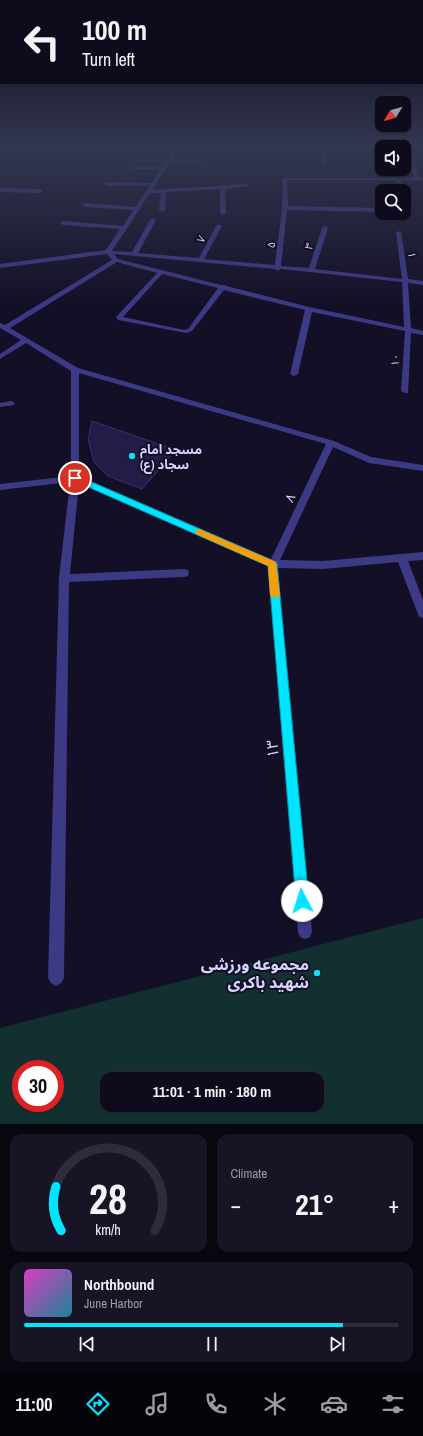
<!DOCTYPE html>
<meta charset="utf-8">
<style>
:root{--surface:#0e0b1c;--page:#171425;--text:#f1f3f6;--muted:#9b9ba3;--line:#2e2b3b;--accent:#00e5ff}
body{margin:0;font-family:"Archivo Narrow","Noto Sans Arabic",sans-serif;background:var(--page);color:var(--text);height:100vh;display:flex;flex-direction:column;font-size:15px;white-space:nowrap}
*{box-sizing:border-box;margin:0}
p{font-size:13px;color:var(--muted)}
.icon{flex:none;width:22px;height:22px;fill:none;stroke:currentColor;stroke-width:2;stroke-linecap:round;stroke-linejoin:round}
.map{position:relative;height:1124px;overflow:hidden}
.side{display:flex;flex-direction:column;gap:10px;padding:10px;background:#08060f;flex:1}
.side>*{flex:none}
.guide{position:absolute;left:0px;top:0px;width:423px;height:84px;box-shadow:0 1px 3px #0004,0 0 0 1px var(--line);background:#0e0b1c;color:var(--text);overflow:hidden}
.needle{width:26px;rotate:233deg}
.buttons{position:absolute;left:375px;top:96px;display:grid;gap:8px}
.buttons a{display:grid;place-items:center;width:36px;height:36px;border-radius:8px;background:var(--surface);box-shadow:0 1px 3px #0004,0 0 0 1px var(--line);font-size:20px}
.speed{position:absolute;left:12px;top:1060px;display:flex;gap:8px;font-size:20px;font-weight:700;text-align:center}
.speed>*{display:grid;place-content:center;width:52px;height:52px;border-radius:50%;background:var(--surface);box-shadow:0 1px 3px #0004,0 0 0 1px var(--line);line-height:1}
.speed .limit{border:6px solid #d22;background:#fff;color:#111}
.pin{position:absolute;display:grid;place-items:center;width:34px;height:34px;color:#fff;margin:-17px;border:2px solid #fff;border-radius:50%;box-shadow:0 1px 4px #0007}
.me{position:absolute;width:44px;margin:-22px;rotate:355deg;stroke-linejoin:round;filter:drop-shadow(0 0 3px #0008)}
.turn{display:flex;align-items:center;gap:14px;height:84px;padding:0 16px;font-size:18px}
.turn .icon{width:52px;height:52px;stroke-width:2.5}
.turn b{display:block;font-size:28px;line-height:34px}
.big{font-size:30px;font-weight:800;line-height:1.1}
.side .widget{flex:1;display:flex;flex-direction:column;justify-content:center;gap:6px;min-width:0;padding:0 14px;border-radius:12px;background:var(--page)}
.side .dial{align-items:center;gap:0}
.dial svg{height:104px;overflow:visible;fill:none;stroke:var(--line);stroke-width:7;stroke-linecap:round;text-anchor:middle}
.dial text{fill:var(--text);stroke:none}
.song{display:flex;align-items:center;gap:12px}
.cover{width:48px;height:48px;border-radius:6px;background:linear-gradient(135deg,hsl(310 70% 55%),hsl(190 70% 35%))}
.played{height:4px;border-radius:2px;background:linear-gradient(90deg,var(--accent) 85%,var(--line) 85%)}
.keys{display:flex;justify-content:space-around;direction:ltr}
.heat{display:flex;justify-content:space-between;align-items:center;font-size:22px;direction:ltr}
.side .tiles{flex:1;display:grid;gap:10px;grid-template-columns:1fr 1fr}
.widget:last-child{grid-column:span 2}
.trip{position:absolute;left:100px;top:1072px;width:224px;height:40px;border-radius:12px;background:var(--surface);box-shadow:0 1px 3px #0004,0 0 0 1px var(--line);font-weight:800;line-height:40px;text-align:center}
.tab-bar{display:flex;height:64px;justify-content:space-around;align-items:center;background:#06040b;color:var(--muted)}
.tab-bar .icon{width:28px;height:28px}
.tab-bar .on{color:var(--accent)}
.tab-bar b{font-size:18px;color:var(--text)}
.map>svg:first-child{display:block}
.green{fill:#12302f;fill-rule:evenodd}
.building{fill:#241b47;stroke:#3b2d73}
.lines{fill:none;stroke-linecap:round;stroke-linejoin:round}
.minor{fill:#3d3a85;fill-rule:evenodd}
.route{fill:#00e5ff;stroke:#0095a6}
.slow{fill:#f59e0b}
.poi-dot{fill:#00e5ff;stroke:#130f26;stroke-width:1.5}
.labels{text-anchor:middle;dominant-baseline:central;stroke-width:4;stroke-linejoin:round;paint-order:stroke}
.far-street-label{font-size:11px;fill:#d9d4ff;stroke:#130f26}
.poi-label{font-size:13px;font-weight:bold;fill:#d9d4ff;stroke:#130f26;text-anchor:start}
.street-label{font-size:13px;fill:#d9d4ff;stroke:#130f26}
.near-street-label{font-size:16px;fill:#d9d4ff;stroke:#130f26}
.near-poi-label{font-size:16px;font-weight:bold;fill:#d9d4ff;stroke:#130f26;text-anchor:end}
</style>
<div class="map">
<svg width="423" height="1124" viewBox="0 0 423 1124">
<rect width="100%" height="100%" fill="#130f26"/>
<path class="green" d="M423 918V1124H0V1028ZM21 1069H55V1103H21ZM107 1079H317V1105H107Z"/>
<polygon class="building" points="92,421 176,450 142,489 108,476 94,462 88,439"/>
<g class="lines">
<g class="minor">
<path d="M174 148H178L173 159 203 162 201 163 171 161 152 190 247 184 250 186 225 189 226 213 223 215 220 213V189L166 192 165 210 162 212 159 210 161 193H150L112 251 132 252 150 220 153 218 156 220 138 253 199 258 216 226 219 224 222 226 204 259 275 265 282 208 283 178H414L408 148H412L419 178H423V180H401L402 191H396V180H287L288 206 382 208V212L287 210 281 266 309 268 322 228 325 226 328 228 315 269 402 279 396 232 401 231 408 279 423 281V285L408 283 411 328 423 331V335L411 333 408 393H405L401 391 405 331 312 312 298 374 294 376 290 374 305 310 224 290 192 331 186 333 118 320 116 317 117 316 157 273 117 262 10 328 78 368 334 441 371 457 423 465V471L369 463 333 447 280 560 323 561 423 552V560L408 561 423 600V618L419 617 418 614 398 562 323 569 278 568 312 932 310 937 305 939 300 937 298 932 268 566 79 483 70 574 184 569 188 570 189 573 188 576 184 577 69 582 64 978 61 983 56 986 51 983 48 978 59 578 70 482 0 490V484L71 476V371L26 343 0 359V354L21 340 0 328V323L5 325 112 260 107 254 0 268V264L106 250 120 229 63 225 60 223 63 221 123 226 133 210 85 207 82 205 85 203 135 207 150 186H107L104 184 107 182 152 183 161 169H132L130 168 132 167H163ZM114 254 275 269 278 271 281 269 402 282 404 327 309 307 226 286 225 285H221L118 259ZM162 274 218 288 188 329 184 330 123 317ZM79 373 326 444 271 559 79 476Z"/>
<polygon points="320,148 324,148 326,165 322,164"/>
<polygon points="0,188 40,189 43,191 40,193 0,192"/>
<polygon points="11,401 15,403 14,405 0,407 0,403"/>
</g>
</g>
<linearGradient id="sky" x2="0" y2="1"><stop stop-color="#0a0815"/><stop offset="0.48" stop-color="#333752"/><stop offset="1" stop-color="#333752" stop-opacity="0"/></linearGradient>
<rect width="423" height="306" fill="url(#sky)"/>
<polygon class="route" points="72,476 78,476 276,562 277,564 309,901 307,906 302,908 298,906 296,901 268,566 72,480"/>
<polygon class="slow" points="199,529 276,562 280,595 279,597 272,597 270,595 268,566 196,534 196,530"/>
<g class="poi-dot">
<circle cx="132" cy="456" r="4"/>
<circle cx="317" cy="973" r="4"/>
</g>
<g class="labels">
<g class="far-street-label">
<text transform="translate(201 239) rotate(-62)">۷</text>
<text transform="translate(271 245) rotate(-83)">۵</text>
<text transform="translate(309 246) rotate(-72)">۳</text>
<text transform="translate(412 255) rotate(83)">۱</text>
<text transform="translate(395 360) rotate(-87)">۱۰</text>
</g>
<g class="poi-label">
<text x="140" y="449">مسجد امام<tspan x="140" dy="15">سجاد (ع)</tspan></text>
</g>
<g class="street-label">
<text transform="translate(290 498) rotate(-64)">۸</text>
</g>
<g class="near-street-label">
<text transform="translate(272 749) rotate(-95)">۱۳</text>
</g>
<g class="near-poi-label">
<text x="309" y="964">مجموعه ورزشی<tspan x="309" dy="18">شهید باکری</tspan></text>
</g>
</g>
</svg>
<div class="buttons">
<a><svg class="needle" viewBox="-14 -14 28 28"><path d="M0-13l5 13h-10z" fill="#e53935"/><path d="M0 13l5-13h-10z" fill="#9b9ba3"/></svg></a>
<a><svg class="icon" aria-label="sound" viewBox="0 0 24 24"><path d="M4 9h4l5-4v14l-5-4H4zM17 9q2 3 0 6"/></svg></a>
<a><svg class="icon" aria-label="search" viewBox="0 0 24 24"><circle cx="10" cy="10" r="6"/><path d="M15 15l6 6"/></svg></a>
</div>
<div class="speed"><div class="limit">30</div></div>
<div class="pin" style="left:75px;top:478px;background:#d93025"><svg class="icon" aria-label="arrive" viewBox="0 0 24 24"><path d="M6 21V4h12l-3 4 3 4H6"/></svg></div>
<svg class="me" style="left:302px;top:901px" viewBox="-20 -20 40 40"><circle r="19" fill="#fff"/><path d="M0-13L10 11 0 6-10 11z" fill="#00e5ff"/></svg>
<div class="trip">11:01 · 1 min · 180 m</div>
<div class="guide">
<div class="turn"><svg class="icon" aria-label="left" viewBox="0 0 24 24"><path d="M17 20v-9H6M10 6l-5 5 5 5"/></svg><div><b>100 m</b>Turn left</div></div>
</div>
</div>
<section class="side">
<div class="tiles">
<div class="widget dial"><svg viewBox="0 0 100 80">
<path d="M14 69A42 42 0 1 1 86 69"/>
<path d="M14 69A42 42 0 0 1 10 35" stroke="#00e5ff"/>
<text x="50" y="56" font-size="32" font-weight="700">28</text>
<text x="50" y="72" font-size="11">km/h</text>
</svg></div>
<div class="widget"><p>Climate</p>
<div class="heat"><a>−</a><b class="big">21°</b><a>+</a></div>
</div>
<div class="widget">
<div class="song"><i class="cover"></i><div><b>Northbound</b><p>June Harbor</p></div></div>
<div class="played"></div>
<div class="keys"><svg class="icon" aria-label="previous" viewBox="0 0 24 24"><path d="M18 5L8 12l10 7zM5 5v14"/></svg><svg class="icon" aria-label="pause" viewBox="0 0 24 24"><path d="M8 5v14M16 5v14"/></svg><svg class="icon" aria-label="next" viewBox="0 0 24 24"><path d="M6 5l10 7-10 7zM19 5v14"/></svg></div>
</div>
</div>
</section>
<nav class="tab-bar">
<b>11:00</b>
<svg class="icon on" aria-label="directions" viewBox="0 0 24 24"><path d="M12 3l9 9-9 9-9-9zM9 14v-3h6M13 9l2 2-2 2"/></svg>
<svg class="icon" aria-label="music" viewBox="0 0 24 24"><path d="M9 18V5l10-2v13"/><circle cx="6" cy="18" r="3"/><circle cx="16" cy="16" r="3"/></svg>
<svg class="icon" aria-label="phone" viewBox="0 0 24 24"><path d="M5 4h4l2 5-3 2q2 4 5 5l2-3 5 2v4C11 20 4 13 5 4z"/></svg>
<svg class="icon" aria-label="climate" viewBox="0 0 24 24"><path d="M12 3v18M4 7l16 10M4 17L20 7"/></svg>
<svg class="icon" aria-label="car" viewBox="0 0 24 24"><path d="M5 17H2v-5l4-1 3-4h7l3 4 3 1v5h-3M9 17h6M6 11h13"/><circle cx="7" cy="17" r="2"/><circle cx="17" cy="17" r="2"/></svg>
<svg class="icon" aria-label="filters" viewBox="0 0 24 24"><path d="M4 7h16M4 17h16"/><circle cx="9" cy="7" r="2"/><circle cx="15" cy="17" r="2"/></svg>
</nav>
